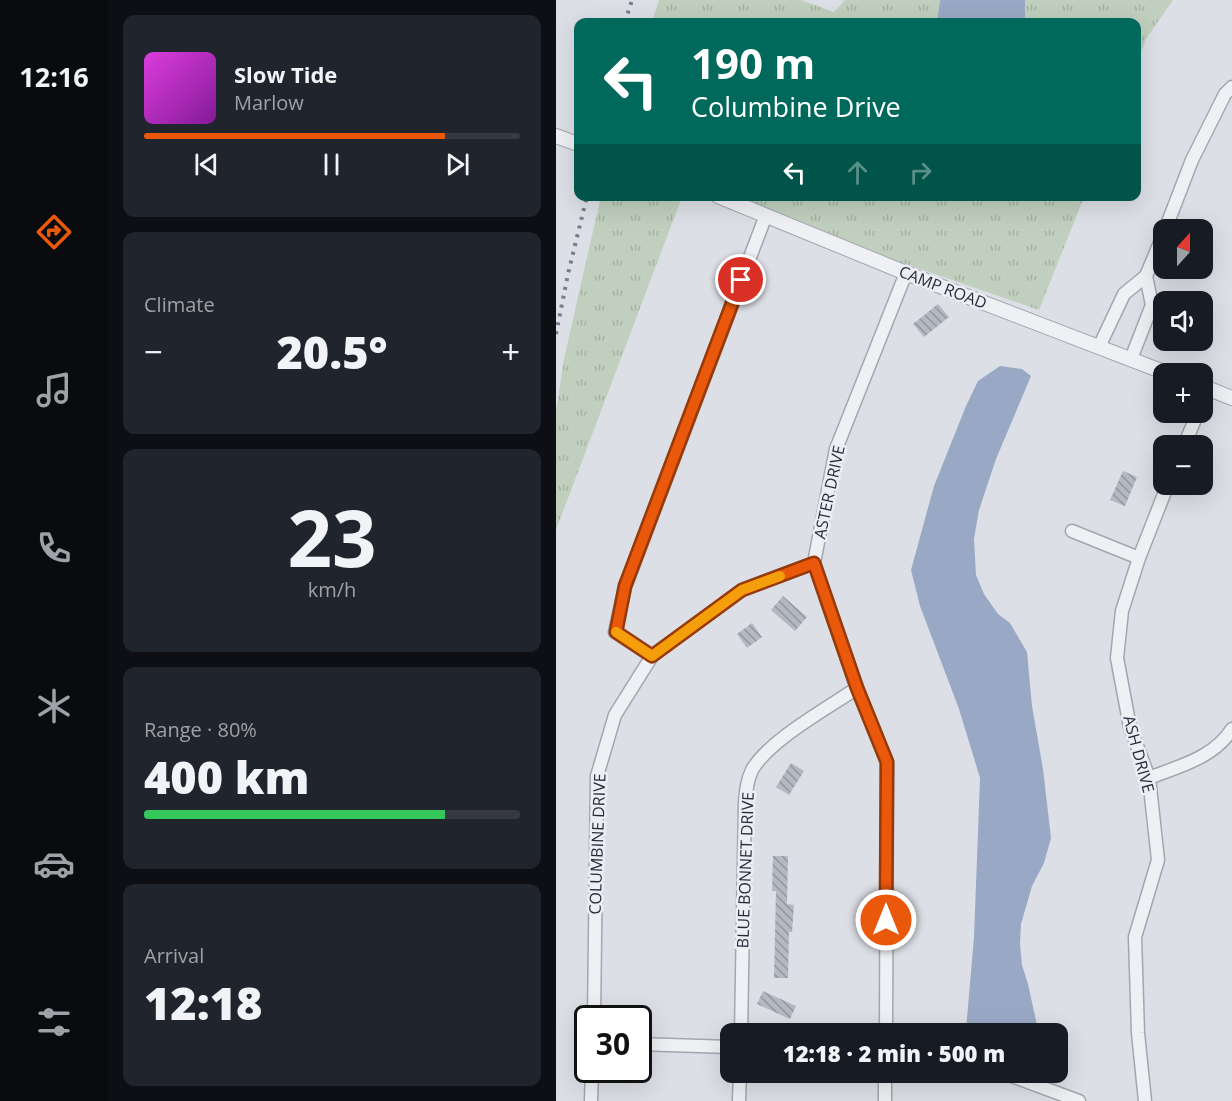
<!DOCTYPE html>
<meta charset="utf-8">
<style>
:root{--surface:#171b24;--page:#20242c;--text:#f1f3f6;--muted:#9ea1a6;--line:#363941;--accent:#ea580c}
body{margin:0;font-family:"Open Sans",sans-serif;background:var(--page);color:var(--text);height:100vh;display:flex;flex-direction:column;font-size:22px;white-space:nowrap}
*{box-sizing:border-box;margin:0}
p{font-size:20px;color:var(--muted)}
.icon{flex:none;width:33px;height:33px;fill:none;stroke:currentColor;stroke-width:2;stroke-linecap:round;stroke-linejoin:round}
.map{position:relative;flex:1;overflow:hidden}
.side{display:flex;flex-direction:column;gap:15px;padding:15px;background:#0d0f14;width:448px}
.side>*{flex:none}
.top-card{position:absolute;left:18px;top:18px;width:567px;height:183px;border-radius:12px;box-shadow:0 6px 24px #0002;background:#00695c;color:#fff;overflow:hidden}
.needle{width:39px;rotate:21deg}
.controls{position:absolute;left:597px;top:219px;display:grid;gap:12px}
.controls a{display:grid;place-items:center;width:60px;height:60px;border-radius:12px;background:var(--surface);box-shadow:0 6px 24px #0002;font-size:30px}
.speed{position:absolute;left:18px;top:1005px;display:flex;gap:12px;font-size:30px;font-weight:700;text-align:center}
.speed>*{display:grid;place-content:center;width:78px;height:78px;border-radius:50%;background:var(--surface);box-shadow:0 6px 24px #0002;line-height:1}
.speed .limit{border:3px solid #111;border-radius:9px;background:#fff;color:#111}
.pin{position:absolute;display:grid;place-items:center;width:51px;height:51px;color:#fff;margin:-26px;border:3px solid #fff;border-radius:50%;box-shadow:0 2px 6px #0007}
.me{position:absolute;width:66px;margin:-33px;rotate:0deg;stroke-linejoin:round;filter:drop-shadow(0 0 4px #0008)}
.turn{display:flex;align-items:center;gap:21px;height:126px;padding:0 18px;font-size:27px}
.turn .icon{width:78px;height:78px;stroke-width:2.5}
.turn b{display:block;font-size:42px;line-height:51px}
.lanes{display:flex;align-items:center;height:57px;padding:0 18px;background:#0003;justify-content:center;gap:30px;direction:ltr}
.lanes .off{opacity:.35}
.big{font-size:45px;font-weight:800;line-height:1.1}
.side .card{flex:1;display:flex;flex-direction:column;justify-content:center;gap:9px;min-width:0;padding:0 21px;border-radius:12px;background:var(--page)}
.side .dial{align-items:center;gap:0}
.dial b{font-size:78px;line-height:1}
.song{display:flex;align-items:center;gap:18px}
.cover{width:72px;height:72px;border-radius:9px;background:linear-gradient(135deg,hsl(300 70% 55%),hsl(290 70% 35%))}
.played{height:6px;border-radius:3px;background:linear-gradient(90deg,var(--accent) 80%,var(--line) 80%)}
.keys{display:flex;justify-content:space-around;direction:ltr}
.heat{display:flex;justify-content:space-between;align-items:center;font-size:33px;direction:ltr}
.charge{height:9px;border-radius:4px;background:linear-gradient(90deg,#34c759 80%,var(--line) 0)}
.trip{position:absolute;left:164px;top:1023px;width:348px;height:60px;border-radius:12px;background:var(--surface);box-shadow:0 6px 24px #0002;font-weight:800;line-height:60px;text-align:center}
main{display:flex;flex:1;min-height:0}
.menu{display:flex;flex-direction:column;width:108px;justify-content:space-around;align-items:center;background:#090b0e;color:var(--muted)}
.menu .icon{width:42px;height:42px}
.menu .current{color:var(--accent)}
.menu b{font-size:27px;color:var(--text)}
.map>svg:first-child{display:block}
.grass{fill:url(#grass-tufts)}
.water{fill:#99a9c5}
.building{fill:url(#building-back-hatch)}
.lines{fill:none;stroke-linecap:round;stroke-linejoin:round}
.minor-casing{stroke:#a3a6af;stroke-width:15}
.tertiary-casing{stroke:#a3a6af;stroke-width:16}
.minor{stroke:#eff0f4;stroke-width:12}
.tertiary{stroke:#eff0f4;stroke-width:14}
.rail{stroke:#777d8e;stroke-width:4;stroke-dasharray:3 6;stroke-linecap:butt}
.route-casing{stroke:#983908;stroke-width:15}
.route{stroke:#ea580c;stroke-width:10}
.slow{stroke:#f59e0b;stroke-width:10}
.labels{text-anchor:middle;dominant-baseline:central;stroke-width:5;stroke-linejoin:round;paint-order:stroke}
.street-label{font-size:16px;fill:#272c3b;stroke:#eceef4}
</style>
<main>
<nav class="menu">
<b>12:16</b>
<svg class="icon current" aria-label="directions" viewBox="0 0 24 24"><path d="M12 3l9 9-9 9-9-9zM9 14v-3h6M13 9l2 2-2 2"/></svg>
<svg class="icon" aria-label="music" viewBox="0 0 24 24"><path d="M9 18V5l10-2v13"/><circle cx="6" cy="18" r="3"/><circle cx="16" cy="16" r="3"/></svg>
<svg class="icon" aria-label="phone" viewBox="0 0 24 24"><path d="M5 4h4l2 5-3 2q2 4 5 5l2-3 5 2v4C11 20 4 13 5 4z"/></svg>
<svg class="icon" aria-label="climate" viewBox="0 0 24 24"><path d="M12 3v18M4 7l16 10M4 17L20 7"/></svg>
<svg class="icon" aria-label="car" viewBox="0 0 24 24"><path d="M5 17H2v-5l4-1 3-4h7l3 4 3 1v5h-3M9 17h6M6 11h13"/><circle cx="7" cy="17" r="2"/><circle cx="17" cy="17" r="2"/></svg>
<svg class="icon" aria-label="filters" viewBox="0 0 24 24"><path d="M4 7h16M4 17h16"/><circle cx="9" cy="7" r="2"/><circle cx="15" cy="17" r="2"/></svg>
</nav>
<section class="side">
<div class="card">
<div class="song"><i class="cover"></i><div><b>Slow Tide</b><p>Marlow</p></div></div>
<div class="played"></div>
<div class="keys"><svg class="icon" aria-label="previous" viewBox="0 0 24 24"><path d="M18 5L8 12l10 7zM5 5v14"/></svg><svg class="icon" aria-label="pause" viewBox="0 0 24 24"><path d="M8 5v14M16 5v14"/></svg><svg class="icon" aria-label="next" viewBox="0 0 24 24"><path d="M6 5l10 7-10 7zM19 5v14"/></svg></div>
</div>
<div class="card"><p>Climate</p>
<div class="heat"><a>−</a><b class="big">20.5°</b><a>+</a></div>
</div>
<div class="card dial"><b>23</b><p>km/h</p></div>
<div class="card"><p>Range · 80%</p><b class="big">400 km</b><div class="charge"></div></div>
<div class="card"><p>Arrival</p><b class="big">12:18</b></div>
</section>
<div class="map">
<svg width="676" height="1101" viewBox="0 0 676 1101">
<defs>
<pattern id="grass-tufts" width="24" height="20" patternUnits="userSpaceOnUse" patternTransform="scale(1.5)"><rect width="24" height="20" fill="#c0cfbe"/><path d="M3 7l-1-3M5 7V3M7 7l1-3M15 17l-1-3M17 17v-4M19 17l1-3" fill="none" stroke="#a5b2a4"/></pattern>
<pattern id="building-back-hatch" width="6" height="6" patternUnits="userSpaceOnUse" patternTransform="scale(1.5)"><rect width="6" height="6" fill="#b4b8c2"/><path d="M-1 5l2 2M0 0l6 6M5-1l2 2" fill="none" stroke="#92969f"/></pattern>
</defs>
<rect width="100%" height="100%" fill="#dddfe6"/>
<g class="grass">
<polygon points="103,0 245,0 278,12 289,0 384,0 381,22 96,22"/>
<polygon points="469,0 617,0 590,39 581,63 580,22 469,22"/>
<polygon points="45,196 126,197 0,530 0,412 8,359"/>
<polygon points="184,197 528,197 483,310 341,261"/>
</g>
<g class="water">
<polygon points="384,0 469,0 469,22 381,22"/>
<polygon points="444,366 466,369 475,376 440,459 423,510 418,539 420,575 428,594 442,614 454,623 471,652 476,706 487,769 495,838 488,863 476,886 465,924 464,944 466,965 472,984 482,1030 480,1033 412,1034 410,1030 418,937 424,778 403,709 364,606 355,570 378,486 410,406 422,381"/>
</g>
<g class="building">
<polygon points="382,304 393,317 368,337 357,324"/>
<polygon points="567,471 581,477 569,506 554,500"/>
<polygon points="227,596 251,617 239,631 215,610"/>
<polygon points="196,623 206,637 191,648 181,634"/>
<polygon points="235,763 248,771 233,795 220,787"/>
<polygon points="217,856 232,856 231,904 238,905 236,932 233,932 232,978 218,978 220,891 216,891"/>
<polygon points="207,991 240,1006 234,1019 201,1004"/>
</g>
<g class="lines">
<g class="minor-casing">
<g id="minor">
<polyline points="609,230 636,160 669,94 676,87"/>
<polyline points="590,276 608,233"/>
<polyline points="543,347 568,294 590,276 596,305 575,359"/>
<polyline points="646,400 651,388"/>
<polyline points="628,446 642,412"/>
<polyline points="516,531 583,558"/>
<polyline points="96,656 59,632 69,587 210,215"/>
<path d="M593 778C623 766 658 758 676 729"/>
<polyline points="38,1018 41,776 59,715 96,656 186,590 258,563"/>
<path d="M185 1034 189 802C190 791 191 780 196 770 213 740 272 708 301 688"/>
<polyline points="330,1034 331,762 301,688 258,563 280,449 350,273"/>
<polyline points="82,1044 174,1047"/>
<polyline points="445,1072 523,1101"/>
<polyline points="35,1101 36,1070"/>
<polyline points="183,1101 184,1072"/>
<polyline points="329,1101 329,1072"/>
<polyline points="589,1101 582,1033 579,937 602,860 593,778 574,727 561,658 566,611 583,558 612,484"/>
</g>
</g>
<g class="tertiary-casing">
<g id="tertiary">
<polyline points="0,136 22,144"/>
<polyline points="162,196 350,273 613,374"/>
<polyline points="646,386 676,398"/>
</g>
</g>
<use href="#minor" class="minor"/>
<use href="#tertiary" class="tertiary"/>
<g class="rail">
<polyline points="69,22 76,0"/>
<polyline points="0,334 12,274 31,196"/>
</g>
</g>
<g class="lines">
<g class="route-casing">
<polyline id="route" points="185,280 69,586 60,632 96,656 186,590 258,563 301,688 331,762 330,920"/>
</g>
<use href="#route" class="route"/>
<polyline class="slow" points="60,632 96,656 186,590 224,576"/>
</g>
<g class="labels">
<g class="street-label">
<text transform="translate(387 287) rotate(21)">CAMP ROAD</text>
<text transform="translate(273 492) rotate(-78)">ASTER DRIVE</text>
<text transform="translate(583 754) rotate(75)">ASH DRIVE</text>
<text transform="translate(41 844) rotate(-88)">COLUMBINE DRIVE</text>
<text transform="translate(189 870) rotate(-88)">BLUE BONNET DRIVE</text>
</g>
</g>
</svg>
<div class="controls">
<a><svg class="needle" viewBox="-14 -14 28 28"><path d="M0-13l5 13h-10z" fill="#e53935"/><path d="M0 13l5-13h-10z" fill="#9ea1a6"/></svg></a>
<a><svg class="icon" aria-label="sound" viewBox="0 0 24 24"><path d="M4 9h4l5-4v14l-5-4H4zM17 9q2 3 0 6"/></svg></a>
<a>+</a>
<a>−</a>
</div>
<div class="speed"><div class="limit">30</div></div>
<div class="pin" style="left:185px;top:280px;background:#d93025"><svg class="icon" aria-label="arrive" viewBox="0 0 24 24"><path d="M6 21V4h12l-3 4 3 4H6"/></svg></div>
<svg class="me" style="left:330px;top:920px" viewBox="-20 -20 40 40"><circle r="17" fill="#ea580c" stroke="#fff" stroke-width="3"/><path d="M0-11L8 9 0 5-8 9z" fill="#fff"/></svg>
<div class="trip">12:18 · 2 min · 500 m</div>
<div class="top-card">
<div class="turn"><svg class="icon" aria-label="left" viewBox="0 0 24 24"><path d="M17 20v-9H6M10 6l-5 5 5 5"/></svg><div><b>190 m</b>Columbine Drive</div></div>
<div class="lanes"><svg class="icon" aria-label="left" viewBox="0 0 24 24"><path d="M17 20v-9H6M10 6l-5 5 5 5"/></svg><svg class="icon off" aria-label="ahead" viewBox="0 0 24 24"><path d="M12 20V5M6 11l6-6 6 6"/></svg><svg class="icon off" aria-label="right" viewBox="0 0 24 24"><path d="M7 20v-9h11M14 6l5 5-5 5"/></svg></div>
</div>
</div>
</main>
